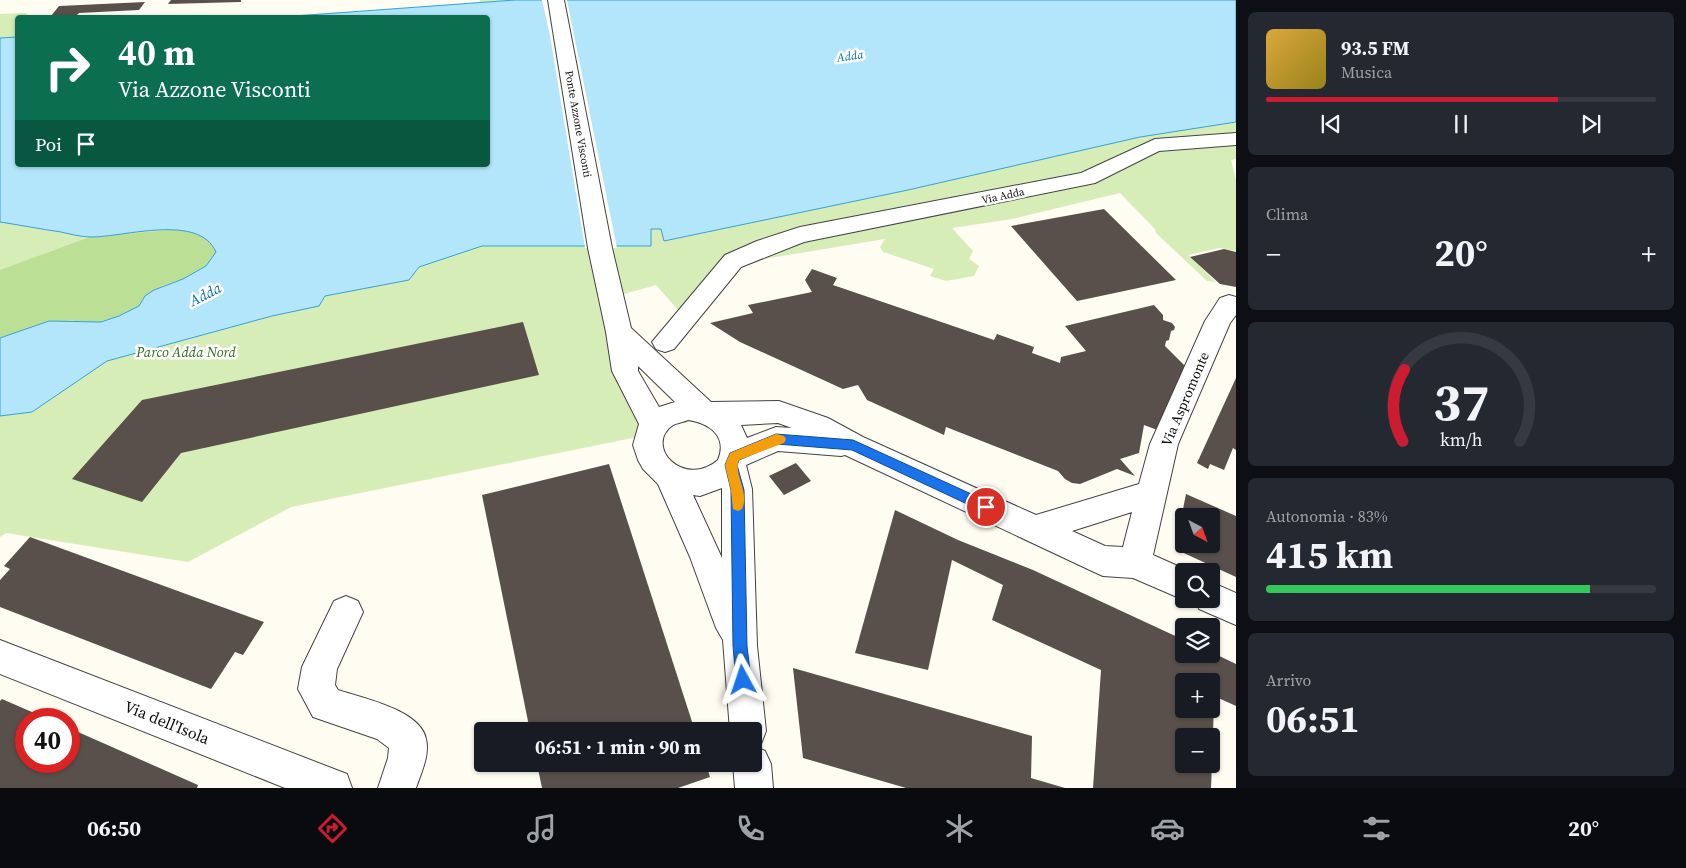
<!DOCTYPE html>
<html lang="it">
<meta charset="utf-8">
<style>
:root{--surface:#171b24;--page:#242831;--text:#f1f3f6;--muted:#9ea1a6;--line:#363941;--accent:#cb1c31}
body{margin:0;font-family:"Source Serif 4",serif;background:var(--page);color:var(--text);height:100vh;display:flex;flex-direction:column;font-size:19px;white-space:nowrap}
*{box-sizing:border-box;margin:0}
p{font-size:16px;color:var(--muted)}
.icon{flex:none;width:28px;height:28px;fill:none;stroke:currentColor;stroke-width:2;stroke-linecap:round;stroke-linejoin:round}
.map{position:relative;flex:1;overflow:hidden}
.drawer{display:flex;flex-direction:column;gap:12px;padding:12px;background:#0d0f14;width:450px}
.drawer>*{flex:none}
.top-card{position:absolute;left:15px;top:15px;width:475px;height:152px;border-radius:5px;box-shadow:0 1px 4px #0004;background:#0b6e4f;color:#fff;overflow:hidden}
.needle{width:32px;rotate:139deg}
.buttons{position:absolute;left:1175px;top:508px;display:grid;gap:10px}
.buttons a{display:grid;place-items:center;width:45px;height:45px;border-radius:5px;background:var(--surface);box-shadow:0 1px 4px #0004;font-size:25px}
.speed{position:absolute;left:15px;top:708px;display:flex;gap:10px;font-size:25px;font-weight:700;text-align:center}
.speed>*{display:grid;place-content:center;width:65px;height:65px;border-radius:50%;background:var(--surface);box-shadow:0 1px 4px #0004;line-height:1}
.speed .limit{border:8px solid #d22;background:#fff;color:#111}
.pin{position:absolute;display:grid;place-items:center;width:42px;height:42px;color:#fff;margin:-21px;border:2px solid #fff;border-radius:50%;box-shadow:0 1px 5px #0007}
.me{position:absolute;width:55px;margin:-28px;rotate:355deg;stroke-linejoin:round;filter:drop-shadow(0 0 4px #0008)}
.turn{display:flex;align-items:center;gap:18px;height:105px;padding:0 20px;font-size:22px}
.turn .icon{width:65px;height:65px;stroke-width:2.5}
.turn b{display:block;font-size:35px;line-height:42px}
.then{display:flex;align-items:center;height:48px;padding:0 20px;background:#0003;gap:10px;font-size:19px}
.big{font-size:38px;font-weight:700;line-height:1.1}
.drawer .widget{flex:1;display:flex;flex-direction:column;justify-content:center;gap:8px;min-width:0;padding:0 18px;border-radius:8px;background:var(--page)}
.drawer .dial{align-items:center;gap:0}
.dial svg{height:130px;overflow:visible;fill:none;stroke:var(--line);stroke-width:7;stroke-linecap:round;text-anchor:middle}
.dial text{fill:var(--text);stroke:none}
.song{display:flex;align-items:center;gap:15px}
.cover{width:60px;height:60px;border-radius:8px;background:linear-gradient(135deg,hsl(40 70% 55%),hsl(50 70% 35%))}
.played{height:5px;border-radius:2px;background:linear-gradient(90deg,var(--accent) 75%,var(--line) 75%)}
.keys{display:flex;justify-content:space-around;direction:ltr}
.heat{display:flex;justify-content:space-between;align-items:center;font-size:28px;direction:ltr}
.charge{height:8px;border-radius:4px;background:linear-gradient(90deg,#34c759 83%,var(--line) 0)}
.trip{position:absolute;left:474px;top:722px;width:288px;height:50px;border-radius:5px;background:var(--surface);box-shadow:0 1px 4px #0004;font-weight:700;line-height:50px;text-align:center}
.menu{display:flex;height:80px;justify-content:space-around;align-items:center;background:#090b0e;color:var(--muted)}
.menu .icon{width:35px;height:35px}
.menu .active{color:var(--accent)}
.menu b{font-size:22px;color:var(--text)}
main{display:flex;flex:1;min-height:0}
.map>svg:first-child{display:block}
.green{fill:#d7edb8}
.forest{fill:#bcdf96}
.water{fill:#b3e5fb;stroke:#34a2d7}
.pier{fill:#fffcf2}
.building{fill:#59504b;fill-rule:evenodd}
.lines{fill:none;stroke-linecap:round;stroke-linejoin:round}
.minor-casing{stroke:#434343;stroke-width:2}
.minor{fill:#fff;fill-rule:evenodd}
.route{fill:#1a73e8;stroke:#114b97}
.slow{fill:#f59e0b}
.labels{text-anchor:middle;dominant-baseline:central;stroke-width:5;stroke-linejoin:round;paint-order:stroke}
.far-street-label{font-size:11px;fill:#101010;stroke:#fff}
.far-water-label{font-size:12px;font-style:italic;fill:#0e72ac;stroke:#fff}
.park-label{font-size:14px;font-style:italic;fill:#316d1a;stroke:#fff}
.street-label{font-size:14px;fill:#101010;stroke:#fff}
.water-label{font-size:15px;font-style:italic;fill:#0e72ac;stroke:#fff}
.near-street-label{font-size:16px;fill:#101010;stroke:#fff}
</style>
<main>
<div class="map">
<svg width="1236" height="788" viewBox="0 0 1236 788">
<rect width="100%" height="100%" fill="#fffcf2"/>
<polygon class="green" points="480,0 1236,0 1236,159 1231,160 1236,180 1236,251 1220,248 1188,255 1216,282 1207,281 1156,233 1155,229 1120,193 1012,219 952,228 973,251 969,259 979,266 974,276 946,281 930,276 934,269 883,252 880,247 885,239 734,264 679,311 656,285 600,301 657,433 291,507 188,562 6,533 0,537 0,14 27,13 25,17 18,18 18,165 488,165 488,18 255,17 478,6"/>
<path class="forest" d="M182 229C197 234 209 237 216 252L206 266 183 279 162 286 142 301 139 306 119 316 101 322 85 323 71 320 0 338V270L90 237Z"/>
<path class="water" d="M515 0H1236V122L1140 137 908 190 664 241 661 229H651V246H482L419 267 409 280 325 296 319 306 272 316 107 361 32 412 0 416V338L49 321 101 322 119 316 139 306 145 296 154 290 183 279 206 266 216 252C199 213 125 237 91 237 81 237 70 234 61 232 40 229 20 225 0 222V38L17 37 18 165H488V18L281 17Z"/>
<polygon class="pier" points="542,0 567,0 617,248 585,248 550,36"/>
<g class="building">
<polygon points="171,0 241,0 241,2 168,4"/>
<polygon points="145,2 139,10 79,13 77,15 51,16 59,6"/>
<polygon points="1104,209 1176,280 1077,301 1011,226"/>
<polygon points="1224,249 1236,252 1236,287 1220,284 1190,257"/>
<polygon points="812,269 837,278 833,285 994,340 997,334 1034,347 1032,353 1060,363 1061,357 1086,351 1065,326 1154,305 1163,315 1163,320 1172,323 1175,327 1174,330 1171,331 1169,340 1166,341 1165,346 1189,370 1160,431 1144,425 1139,453 1120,459 1135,476 1117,469 1080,484 1072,483 1065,479 1058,471 946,427 944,435 867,400 858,385 843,389 740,342 710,323 753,313 748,305 812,292 805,280"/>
<polygon points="523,322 539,375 181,453 142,502 72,479 142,400"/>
<polygon points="1236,378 1236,450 1233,448 1224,470 1210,464 1208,469 1197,463"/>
<polygon points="796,463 811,481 784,495 769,476"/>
<polygon points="609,464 695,731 530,731 482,495"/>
<path d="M1186 494 1236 516V577L1175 549ZM1184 516H1211V544H1184Z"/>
<path d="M895 510 958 540 1033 570 1184 640V654H1211V652L1236 664V706L1214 696 1213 736H1184V764H1212L1211 788H1093L1101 670 992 620 1003 585 952 560 928 670 855 653ZM1184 681H1211V709H1184Z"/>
<polygon points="30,537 197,598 264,622 243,655 235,652 211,689 0,607 0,580 10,569 4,566"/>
<polygon points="793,668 1032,736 1031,778 1065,788 906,788 803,758"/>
<polygon points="2,699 48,719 26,719 26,761 69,761 69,728 198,785 197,788 0,788 0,701"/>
<polygon points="537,764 706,764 710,777 678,788 542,788"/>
</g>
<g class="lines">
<g class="minor-casing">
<g id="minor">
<path d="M548 0H564L612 248 631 328 711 402 779 401 828 418 863 437 1036 515 1139 484 1150 444 1205 321 1220 298 1229 295 1236 297V315L1230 323 1178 444 1153 555 1189 571H1184V599H1188L1184 600 1133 578 1103 576 1092 571 845 455 841 456 778 451 746 465 752 489 757 646 766 731 761 744 755 746 765 751 771 764 773 788H735L733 764H752V731H730L723 640 716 628 690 557 658 484 643 469 638 460 633 445 639 424 612 371 606 332 588 248ZM638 366 675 402 659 407 638 371ZM688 420C709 423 728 436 718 460 684 489 643 446 673 425 677 423 684 422 688 420ZM778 423 792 428 776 427 747 438 741 425ZM722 488V558L693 495 700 496ZM1132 512 1123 547 1105 546 1072 531Z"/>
<polygon points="1236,133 1236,145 1159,151 1095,183 804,242 741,267 674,349 665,352 656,349 652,342 725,255 757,241 800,227 1081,173 1155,139"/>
<polygon points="1211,582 1236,593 1236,625 1199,609 1195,599 1211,599"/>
<path d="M346 596 358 601 363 612 337 669 335 685 338 690C362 698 421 710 426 739 430 755 421 773 416 788H378L388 758 389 748 377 739 313 717 298 689 302 667 334 601Z"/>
<polygon points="0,640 347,774 352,788 285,788 0,674"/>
</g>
</g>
<use href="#minor" class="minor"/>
</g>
<polygon class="route" points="776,434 853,440 991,503 993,507 991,511 986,513 982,511 852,450 777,444 739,460 737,465 744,490 747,646 751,680 749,685 743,687 738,685 736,680 733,646 731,490 725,465 730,453"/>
<path class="slow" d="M776 434 784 436 786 439 784 443 739 460C733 474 750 493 742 509L738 511 733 509 731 490 725 465 730 453Z"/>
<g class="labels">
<g class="far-street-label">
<text transform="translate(578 124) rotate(80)">Ponte Azzone Visconti</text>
<text transform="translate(1003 196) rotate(-12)">Via Adda</text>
</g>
<g class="far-water-label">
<text transform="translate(850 56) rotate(-8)">Adda</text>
</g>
<g class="park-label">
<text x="186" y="352">Parco Adda Nord</text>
</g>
<g class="street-label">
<text transform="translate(1185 399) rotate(-67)">Via Aspromonte</text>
</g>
<g class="water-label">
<text transform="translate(205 294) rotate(-27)">Adda</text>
</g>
<g class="near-street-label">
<text transform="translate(167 722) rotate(22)">Via dell'Isola</text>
</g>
</g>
</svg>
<div class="buttons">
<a><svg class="needle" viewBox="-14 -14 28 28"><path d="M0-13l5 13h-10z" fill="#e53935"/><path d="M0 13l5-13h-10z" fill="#9ea1a6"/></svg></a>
<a><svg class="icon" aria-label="search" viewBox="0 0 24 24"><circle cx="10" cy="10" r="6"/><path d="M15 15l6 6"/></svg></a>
<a><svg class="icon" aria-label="layers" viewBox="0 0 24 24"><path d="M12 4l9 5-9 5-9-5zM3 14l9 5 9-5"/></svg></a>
<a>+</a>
<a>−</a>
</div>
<div class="speed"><div class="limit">40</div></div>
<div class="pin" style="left:986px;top:507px;background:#d93025"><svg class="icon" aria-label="arrive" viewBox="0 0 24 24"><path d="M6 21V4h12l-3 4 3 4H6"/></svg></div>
<svg class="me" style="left:743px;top:680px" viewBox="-20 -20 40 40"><path d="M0-17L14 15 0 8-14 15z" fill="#1a73e8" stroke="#fff" stroke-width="4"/></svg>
<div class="trip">06:51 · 1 min · 90 m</div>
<div class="top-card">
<div class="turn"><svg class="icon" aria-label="right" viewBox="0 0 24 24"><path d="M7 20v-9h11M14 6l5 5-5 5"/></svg><div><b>40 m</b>Via Azzone Visconti</div></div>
<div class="then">Poi<svg class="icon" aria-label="arrive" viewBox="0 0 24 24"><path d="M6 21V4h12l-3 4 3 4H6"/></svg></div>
</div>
</div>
<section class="drawer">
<div class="widget">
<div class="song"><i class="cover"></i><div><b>93.5 FM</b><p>Musica</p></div></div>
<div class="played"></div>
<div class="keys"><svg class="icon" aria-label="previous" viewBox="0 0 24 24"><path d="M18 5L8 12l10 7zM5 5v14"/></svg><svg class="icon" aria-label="pause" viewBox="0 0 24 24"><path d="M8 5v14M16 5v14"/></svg><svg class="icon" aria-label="next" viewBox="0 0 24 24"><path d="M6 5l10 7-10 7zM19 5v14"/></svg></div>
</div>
<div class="widget"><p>Clima</p>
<div class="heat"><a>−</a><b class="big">20°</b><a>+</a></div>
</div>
<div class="widget dial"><svg viewBox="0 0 100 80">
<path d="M14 69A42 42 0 1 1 86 69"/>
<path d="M14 69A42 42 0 0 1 15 25" stroke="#cb1c31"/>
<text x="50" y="56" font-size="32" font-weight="700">37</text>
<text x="50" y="72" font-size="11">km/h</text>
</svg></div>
<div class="widget"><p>Autonomia · 83%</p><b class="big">415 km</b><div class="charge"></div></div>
<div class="widget"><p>Arrivo</p><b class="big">06:51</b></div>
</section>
</main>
<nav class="menu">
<b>06:50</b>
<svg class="icon active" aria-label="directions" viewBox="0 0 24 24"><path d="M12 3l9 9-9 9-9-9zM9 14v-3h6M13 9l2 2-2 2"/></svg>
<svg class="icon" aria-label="music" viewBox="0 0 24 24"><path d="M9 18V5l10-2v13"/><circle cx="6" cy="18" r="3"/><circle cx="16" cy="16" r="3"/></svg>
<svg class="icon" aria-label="phone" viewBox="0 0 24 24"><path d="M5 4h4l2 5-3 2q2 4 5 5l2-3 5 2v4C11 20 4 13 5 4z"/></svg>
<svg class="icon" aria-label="climate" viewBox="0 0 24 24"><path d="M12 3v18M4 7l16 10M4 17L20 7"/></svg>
<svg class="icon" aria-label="car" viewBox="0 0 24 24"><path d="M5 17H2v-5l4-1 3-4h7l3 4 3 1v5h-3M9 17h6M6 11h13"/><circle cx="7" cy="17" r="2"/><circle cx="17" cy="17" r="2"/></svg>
<svg class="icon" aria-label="filters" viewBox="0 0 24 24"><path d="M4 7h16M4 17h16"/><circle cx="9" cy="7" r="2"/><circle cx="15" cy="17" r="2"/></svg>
<b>20°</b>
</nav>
